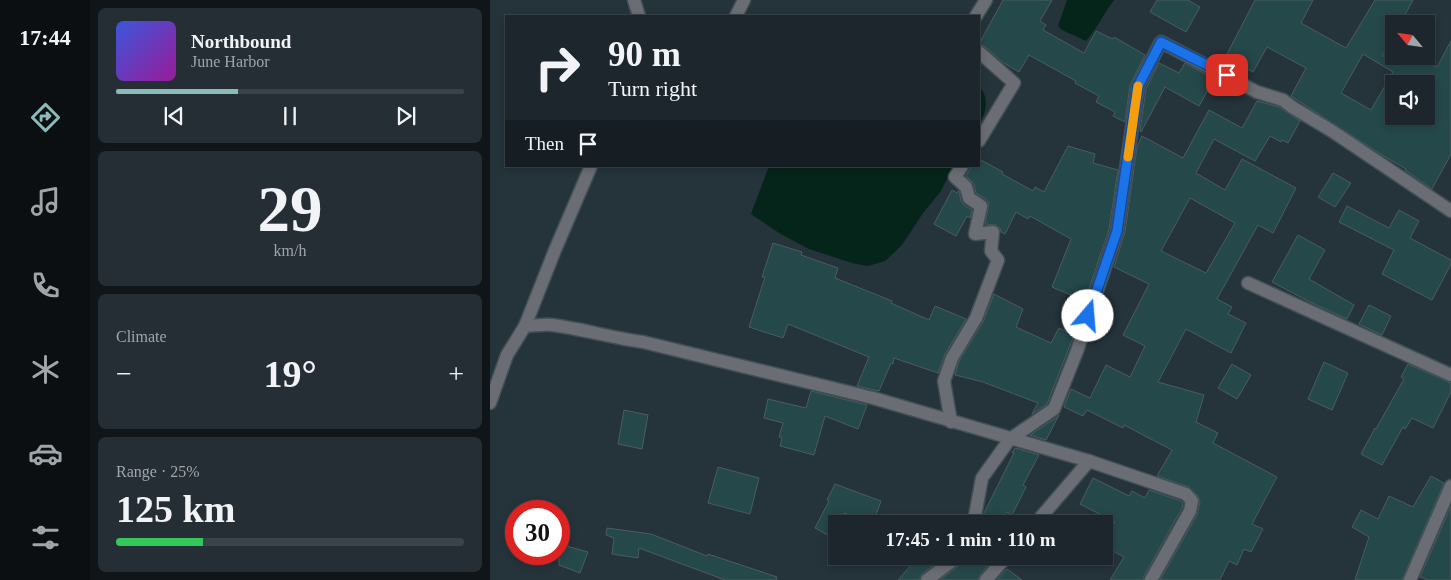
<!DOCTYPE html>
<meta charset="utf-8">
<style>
:root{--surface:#1c262c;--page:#252e34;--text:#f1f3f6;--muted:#a0a5a9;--line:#3a4348;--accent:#8bbbb9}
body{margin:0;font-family:"Times New Roman",serif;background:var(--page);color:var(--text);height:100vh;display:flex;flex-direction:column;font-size:19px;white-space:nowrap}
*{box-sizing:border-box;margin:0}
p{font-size:16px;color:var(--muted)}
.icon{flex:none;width:28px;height:28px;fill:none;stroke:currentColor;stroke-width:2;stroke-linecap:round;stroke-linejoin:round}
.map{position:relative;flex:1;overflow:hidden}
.sheet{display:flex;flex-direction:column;gap:8px;padding:8px;background:#0f1518;width:400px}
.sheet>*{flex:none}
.guide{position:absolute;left:15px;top:15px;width:475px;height:152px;border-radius:0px;box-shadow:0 2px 8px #0003,0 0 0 1px var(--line);background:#1c262c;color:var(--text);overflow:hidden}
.needle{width:32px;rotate:299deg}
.fabs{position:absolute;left:895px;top:15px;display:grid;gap:10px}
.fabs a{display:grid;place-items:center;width:50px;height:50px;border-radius:0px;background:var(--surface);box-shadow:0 2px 8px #0003,0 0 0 1px var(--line);font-size:25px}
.speed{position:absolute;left:15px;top:500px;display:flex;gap:10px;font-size:25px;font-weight:700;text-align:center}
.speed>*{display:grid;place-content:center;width:65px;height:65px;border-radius:50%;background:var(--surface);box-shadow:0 2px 8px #0003,0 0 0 1px var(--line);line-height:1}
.speed .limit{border:8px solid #d22;background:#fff;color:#111}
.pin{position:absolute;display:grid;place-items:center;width:42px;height:42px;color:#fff;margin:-21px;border-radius:10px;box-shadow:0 2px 8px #0006}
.me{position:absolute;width:55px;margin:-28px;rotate:18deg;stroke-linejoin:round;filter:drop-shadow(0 0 4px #0008)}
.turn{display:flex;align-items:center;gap:18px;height:105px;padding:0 20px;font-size:22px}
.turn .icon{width:65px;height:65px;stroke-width:2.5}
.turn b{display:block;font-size:35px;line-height:42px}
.then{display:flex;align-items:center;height:48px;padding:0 20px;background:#0003;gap:10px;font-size:19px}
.big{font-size:38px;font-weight:700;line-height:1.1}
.sheet .card{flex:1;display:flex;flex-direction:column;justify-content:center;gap:8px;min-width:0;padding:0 18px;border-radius:8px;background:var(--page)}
.sheet .dial{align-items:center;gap:0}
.dial b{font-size:65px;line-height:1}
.song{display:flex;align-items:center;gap:15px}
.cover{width:60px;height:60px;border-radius:8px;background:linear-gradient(135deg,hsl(230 70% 55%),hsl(300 70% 35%))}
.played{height:5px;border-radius:2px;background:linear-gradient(90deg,var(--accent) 35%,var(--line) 35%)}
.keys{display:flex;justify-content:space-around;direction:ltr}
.heat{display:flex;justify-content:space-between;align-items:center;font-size:28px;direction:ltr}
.charge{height:8px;border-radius:4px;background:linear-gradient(90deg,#34c759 25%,var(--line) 0)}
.trip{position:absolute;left:338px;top:515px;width:285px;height:50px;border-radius:0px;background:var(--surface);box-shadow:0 2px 8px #0003,0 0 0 1px var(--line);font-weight:700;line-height:50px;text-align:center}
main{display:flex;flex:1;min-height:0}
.dock{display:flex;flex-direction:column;width:90px;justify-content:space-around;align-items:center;background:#0b0f12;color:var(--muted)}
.dock .icon{width:35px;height:35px}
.dock .on{color:var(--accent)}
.dock b{font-size:22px;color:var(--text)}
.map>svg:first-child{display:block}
.water{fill:#05241a}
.building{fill:#25484b;stroke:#4a5d5f;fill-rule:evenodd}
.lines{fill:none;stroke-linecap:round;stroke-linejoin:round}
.street-casing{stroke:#424f57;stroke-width:15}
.street{stroke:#6a6d73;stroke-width:12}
.route-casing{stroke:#114b97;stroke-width:12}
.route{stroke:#1a73e8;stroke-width:9}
.slow{stroke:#f59e0b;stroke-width:9}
</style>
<main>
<nav class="dock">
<b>17:44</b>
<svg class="icon on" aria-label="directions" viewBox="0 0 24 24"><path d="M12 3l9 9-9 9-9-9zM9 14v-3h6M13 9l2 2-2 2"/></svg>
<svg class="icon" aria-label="music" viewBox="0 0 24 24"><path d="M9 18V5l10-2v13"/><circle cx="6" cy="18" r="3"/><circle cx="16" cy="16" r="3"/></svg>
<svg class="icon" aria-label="phone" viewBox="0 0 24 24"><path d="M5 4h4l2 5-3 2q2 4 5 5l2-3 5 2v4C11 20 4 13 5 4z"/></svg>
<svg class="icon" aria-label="climate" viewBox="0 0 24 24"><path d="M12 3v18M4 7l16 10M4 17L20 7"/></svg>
<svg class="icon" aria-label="car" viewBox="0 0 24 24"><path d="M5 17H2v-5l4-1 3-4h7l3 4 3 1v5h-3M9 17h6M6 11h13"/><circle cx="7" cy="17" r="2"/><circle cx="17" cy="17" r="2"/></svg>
<svg class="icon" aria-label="filters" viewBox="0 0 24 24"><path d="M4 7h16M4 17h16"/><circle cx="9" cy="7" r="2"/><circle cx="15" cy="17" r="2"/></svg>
</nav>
<section class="sheet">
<div class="card">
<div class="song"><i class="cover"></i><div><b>Northbound</b><p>June Harbor</p></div></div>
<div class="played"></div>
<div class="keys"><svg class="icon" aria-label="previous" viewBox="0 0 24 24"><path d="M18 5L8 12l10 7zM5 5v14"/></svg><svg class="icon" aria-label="pause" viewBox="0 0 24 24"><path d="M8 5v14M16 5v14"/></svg><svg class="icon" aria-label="next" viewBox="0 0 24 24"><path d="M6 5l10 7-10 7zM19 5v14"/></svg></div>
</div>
<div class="card dial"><b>29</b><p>km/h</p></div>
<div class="card"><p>Climate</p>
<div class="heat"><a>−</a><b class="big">19°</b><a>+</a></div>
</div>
<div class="card"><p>Range · 25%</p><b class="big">125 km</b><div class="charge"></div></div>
</section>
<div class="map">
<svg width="961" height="580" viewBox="0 0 961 580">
<rect width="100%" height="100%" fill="#25333b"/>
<g class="water">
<path d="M577 0H624C614 13 607 29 596 41L572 30 568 26Z"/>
<path d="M489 86C499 97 497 111 489 124Z"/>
<polygon points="279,166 465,166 461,171 451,191 433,213 412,245 395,261 378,266 362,263 319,249 289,233 261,214"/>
</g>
<g class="building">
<polygon points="513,0 562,0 550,21 556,25 553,30 594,53 606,31 623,39 624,37 655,55 640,85 635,122 623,116 625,112 606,102 609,96 585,83 586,81 539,55 529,72 514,63 494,46 489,44"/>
<polygon points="667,0 698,0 710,7 696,32 660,12"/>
<path d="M765 0H823L811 23 856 48 885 0H923L910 24H904V35L892 56H927L947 67 961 41V154L942 189 915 170 916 169 892 155 801 96 816 68 777 47 763 72 735 58ZM873 54 903 72 881 110 851 93ZM904 84H936V116H904Z"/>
<polygon points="669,63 689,73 695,63 724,79 709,106 675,87 651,132 650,131 656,89"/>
<path d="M767 101 789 107 810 121 798 143 792 140 791 142 780 136 765 161 724 139 706 173 735 190 752 159 806 188 783 233 768 225 727 299 742 307 738 314 756 323 741 353 696 329 668 382 714 395 706 422 728 433 723 443 787 477 762 524 773 529 761 552 754 549 747 565 739 561 730 580H670L707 515 710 502 708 496 699 487 667 476 682 450 634 425 633 428 597 410 593 416 574 407 581 389 600 398 616 365 640 377 655 346 633 335 659 284 624 267 635 232 647 147 652 136 693 158 719 110 752 128ZM700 198 745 223 716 273 671 251Z"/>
<polygon points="578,146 605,154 603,163 628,170 619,229 595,301 562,287 581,239 540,216 538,219 526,212 515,234 511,232 510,228 506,225 495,224 499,203 496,199 486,193 484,184 476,176 482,166 489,166 489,159 513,172 512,174 543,191 545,187 554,192"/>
<polygon points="843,173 861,183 845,207 828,197"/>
<polygon points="462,190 467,193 468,191 469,191 471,201 474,205 482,210 480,218 477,216 466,236 444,224"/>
<polygon points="857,206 899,228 909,210 929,221 920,238 961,260 961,264 942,300 892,274 904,250 849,222"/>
<polygon points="808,235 835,250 819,279 864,305 857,319 818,301 782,282"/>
<polygon points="283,243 312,252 311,255 348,268 345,278 402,301 401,303 439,320 445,306 476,319 455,354 448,373 404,358 403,364 401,363 389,391 367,386 379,357 298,324 293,338 259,327 275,277 272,277"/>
<polygon points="504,294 533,309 526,327 561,343 569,328 584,335 557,404 542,414 548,403 493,382 465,375 469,361 493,322"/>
<polygon points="879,305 901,316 892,335 869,324"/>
<polygon points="834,362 858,373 842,410 818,399"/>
<polygon points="742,364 761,375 747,399 728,388"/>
<polygon points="918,364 961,383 961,392 943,428 922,418 915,429 913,427 892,465 871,454 885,428 886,429 914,379 911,377"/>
<polygon points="321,391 377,405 368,429 335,416 324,455 290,446 292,438 289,437 293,423 274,418 278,399 316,408"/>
<polygon points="134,410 158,415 152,449 128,444"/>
<polygon points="569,415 556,440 540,435 569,416"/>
<polygon points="525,448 549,455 533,485 536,487 522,515 517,512 510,524 492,524 493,515 524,453 522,453"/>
<polygon points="228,467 269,478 260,514 218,503"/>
<polygon points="941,476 954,483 912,580 865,580 879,537 862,527 871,510 888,519 899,496 923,507"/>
<polygon points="603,478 639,496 642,491 655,498 659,490 691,501 693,503 692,508 654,576 653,580 620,580 634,557 614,546 614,542 625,522 590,504"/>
<polygon points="345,484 391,501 383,523 354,513 348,524 346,524 346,527 341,537 325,528 339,501 337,500"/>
<polygon points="961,506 961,580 938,580 930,577"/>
<polygon points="117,528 161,534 217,556 218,554 287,577 286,580 235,580 149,548 148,558 122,554 124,538 116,535"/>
<polygon points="69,544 98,552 90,573 69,565"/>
<polygon points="429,556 455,556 432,574 429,580 408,580"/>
<polygon points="472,556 501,556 504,558 490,575 488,580 450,580 467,567"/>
<polygon points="517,569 532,580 507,580"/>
</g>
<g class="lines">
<g class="street-casing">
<g id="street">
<polyline points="144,0 149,16"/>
<polyline points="246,16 254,0"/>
<polyline points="486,16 496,0"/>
<polyline points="489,52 524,83 489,141"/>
<polyline points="758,283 961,375"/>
<polyline points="35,326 65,250 101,166"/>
<path d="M0 403 17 355 35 326C43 326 53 324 62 325 93 329 122 338 153 342L383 398 599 461 696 494 702 501 700 511 661 580"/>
<polyline points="461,422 454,381 462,358 486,318 508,260 501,251 503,232 485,234 491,206 479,198 476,187 465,177 472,166"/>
<polyline points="483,524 484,521 492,478 520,439 564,409 587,351 627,231 648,86 671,42 767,92 793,100 802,107 842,131 961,211"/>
<polyline points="545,524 599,461"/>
<polyline points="437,580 462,561 464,556"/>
<polyline points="496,580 517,556"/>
<polyline points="920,580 961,486"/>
</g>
</g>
<use href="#street" class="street"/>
</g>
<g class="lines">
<g class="route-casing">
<polyline id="route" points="598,316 627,231 648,86 671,42 737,75"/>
</g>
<use href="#route" class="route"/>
<polyline class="slow" points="638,157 648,86"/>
</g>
</svg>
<div class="fabs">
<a><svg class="needle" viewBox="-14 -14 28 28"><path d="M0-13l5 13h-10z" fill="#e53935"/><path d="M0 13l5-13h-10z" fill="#a0a5a9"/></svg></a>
<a><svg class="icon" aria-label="sound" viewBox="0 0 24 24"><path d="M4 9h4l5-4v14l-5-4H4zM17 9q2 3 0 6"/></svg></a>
</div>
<div class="speed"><div class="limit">30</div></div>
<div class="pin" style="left:737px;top:75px;background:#d93025"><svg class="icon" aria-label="arrive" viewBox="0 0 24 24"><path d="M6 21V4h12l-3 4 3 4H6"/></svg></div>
<svg class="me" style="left:598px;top:316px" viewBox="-20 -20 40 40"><circle r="19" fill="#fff"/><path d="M0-13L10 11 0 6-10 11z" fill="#1a73e8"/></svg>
<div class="trip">17:45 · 1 min · 110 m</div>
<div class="guide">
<div class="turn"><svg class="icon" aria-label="right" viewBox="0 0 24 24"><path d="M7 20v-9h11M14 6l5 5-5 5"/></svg><div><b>90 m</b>Turn right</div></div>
<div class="then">Then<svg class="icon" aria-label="arrive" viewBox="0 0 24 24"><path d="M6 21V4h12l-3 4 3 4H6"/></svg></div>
</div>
</div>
</main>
